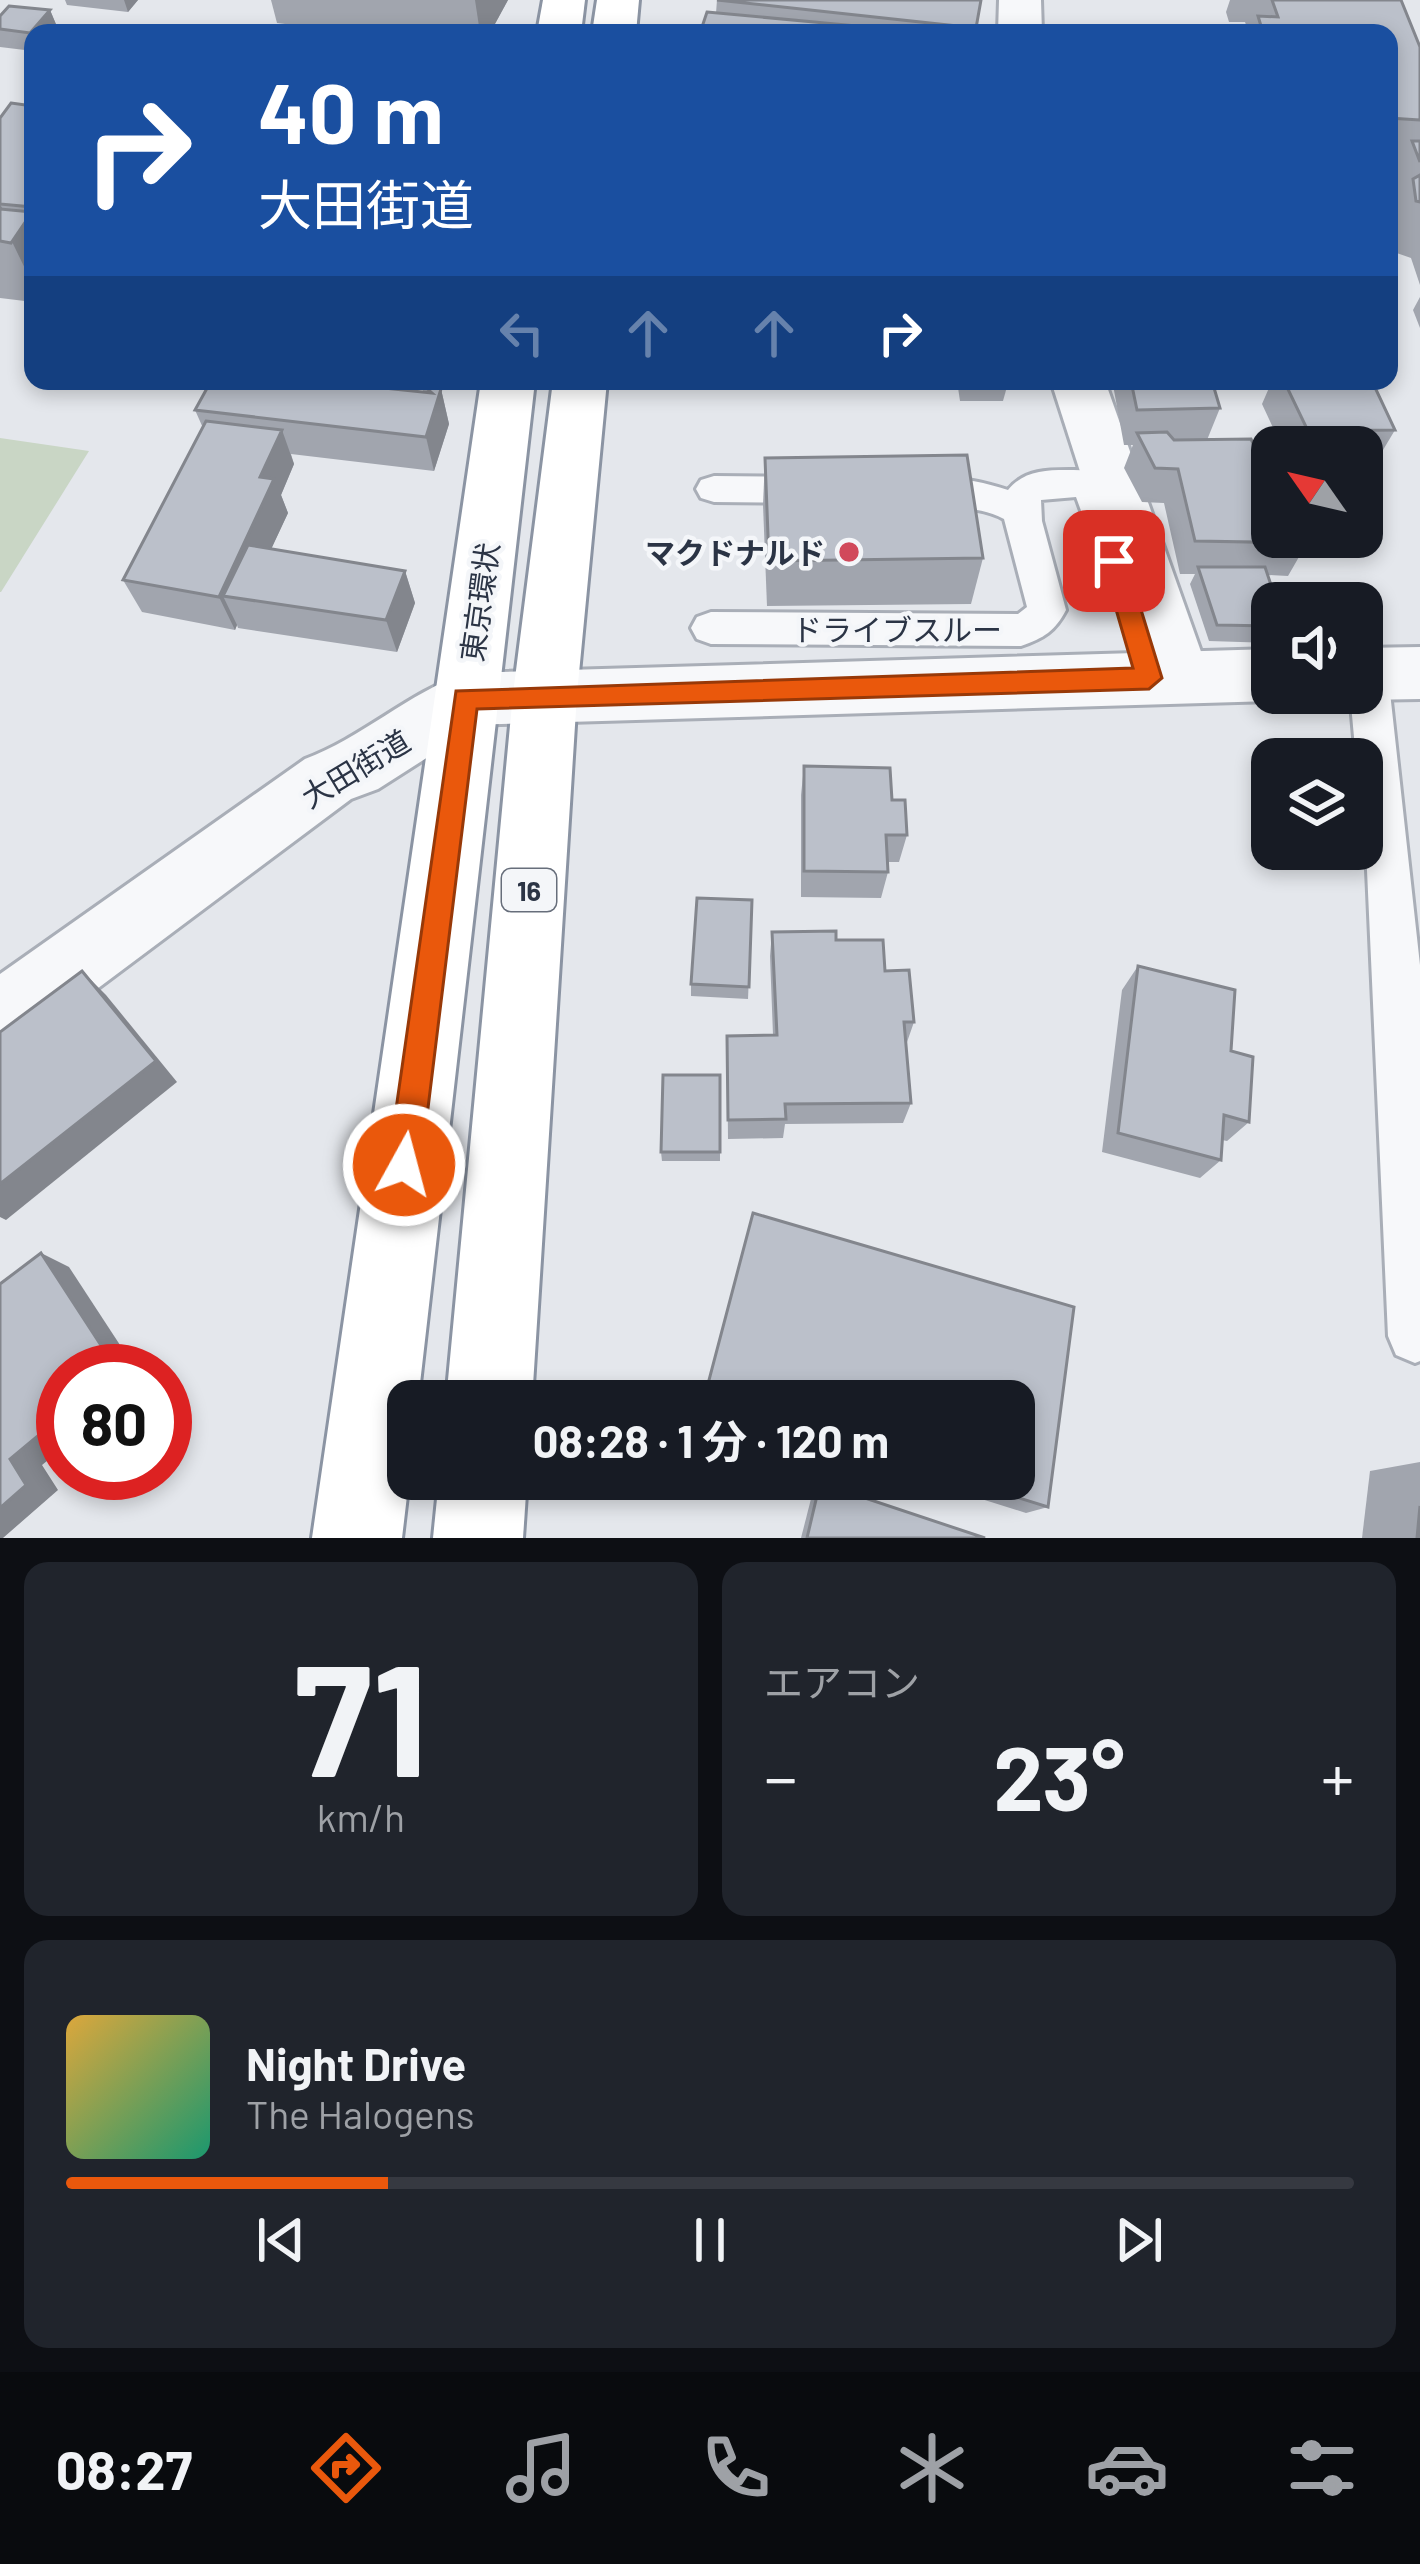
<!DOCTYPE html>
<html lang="ja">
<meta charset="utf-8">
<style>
:root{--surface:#171b24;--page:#20242c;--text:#f1f3f6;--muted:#9ea1a6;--line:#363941;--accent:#ea580c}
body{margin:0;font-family:Barlow,"Noto Sans JP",sans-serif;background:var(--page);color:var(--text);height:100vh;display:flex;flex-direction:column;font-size:45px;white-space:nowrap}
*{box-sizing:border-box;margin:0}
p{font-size:39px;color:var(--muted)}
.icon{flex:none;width:66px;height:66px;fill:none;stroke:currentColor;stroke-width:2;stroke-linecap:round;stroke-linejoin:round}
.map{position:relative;height:1538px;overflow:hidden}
.details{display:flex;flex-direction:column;gap:24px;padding:24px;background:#0d0f14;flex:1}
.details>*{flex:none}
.hud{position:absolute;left:24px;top:24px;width:1374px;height:366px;border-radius:24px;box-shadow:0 6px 18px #0003;background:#1a4fa0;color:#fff;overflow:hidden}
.needle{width:78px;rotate:304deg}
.fabs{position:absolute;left:1251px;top:426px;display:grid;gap:24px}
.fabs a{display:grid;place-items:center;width:132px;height:132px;border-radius:24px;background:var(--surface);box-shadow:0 6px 18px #0003;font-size:60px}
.speed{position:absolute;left:36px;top:1344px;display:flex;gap:24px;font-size:60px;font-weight:700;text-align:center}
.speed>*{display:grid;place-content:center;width:156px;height:156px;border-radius:50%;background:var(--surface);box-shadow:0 6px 18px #0003;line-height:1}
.speed .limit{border:18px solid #d22;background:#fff;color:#111}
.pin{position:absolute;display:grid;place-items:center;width:102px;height:102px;color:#fff;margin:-51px;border-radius:24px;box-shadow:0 6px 18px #0006}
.me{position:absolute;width:132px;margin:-66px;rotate:7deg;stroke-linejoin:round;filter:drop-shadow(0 0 9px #0008)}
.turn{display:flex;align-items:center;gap:42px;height:252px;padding:0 36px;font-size:54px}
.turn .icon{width:156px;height:156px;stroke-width:2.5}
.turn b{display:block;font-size:84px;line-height:102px}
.lanes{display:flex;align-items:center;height:114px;padding:0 36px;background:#0003;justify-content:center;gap:60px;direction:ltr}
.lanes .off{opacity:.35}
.big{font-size:90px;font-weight:700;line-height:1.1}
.details .widget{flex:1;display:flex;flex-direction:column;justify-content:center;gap:18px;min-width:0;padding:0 42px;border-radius:24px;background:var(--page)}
.details .dial{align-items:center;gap:0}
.dial b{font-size:156px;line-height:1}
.song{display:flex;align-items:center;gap:36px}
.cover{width:144px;height:144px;border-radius:18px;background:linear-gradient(135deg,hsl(40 70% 55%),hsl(160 70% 35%))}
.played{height:12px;border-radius:6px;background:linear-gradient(90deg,var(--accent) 25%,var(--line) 25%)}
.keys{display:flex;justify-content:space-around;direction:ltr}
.heat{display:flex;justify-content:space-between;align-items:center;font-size:66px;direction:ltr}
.details .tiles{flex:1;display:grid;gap:24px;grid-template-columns:1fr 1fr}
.widget:last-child{grid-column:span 2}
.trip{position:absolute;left:387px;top:1380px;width:648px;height:120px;border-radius:24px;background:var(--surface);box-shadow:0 6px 18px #0003;font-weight:700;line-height:120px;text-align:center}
.tab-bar{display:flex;height:192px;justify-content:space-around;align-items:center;background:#090b0e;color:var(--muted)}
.tab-bar .icon{width:84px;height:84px}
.tab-bar .on{color:var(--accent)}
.tab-bar b{font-size:54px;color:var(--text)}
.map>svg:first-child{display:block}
.green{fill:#c9d6c5}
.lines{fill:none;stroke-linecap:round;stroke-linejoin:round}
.service-casing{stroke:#a9aeb7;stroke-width:6}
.minor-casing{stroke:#a9aeb7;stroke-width:6}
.tertiary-casing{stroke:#a9aeb7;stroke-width:6}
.trunk-casing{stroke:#8b94a3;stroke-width:6}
.service{fill:#f7f8fa;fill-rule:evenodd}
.minor{fill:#f7f8fa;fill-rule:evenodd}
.tertiary{fill:#f7f8fa;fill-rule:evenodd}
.trunk{fill:#fff;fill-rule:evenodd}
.wall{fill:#a1a5ae}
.shaded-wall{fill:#83868d}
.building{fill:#bbc0ca;stroke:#83868d;stroke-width:3}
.route{fill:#ea580c;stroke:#983908;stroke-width:3}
.poi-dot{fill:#d1495b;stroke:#f4f6f9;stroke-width:4.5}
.labels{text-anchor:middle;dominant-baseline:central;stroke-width:9;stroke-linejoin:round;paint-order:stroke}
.shield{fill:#f4f6f9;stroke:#676e7b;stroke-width:3}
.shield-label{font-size:27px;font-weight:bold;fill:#2b3445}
.poi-label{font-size:30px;font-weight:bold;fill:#2b3445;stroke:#f4f6f9;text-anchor:end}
.street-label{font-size:30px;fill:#2b3445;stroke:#f4f6f9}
</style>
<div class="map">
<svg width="1420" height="1538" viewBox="0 0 1420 1538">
<rect width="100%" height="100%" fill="#e4e7ec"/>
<polygon class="green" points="0,438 89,451 1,592 0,592"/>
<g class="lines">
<g class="service-casing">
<g id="service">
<path d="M1090 470 1103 474 1123 528 1117 538 1104 542 1091 538 1076 497 1041 500 1042 521 1066 610C1055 631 1044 638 1021 646L711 644 697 639 691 628 697 617 711 612 1018 614 1027 607 1004 519C973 502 939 512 906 502L901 492 906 482C938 473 977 480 1008 490 1028 465 1060 471 1090 470Z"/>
<polygon points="714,476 820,477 833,481 838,490 833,499 820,503 714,502 701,498 696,489 701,480"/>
<polygon points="1368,658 1382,663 1388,674 1420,965 1420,1361 1415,1363 1396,1355 1388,1336 1362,759 1356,759 1350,693 1362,693 1362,660"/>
</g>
</g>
<g class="minor-casing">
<g id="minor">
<polygon points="999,0 1041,0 1042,33 998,33"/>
<polygon points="1051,381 1105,381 1210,677 1200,695 1178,703 1156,695 1146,677"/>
<path d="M466 673 489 680 498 699 489 718 378 789 351 799 26 1042 0 1052V974L305 759C362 738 408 693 466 673Z"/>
</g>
</g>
<g class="tertiary-casing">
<g id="tertiary">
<polygon points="1420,647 1420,699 1362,700 1343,693 1362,693 1362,648"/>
<polygon points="1272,649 1272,693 1294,693 1272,701 466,725 443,718 434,699 443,680 466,673"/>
</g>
</g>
<g class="trunk-casing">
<g id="trunk">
<polygon points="543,0 585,0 581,33 537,33"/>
<polygon points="597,0 639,0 636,33 592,33"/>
<polygon points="481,381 535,381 418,1401 408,1401 409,1479 402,1538 312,1538"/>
<polygon points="553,381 607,381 577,694 532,1401 446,1401 513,694"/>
<polygon points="439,1479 527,1479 523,1538 433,1538"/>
</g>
</g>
<use href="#service" class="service"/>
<use href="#minor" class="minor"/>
<use href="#tertiary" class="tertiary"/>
<use href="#trunk" class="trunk"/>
</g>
<g class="wall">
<polygon points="65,0 138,0 128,12 67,5"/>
<polygon points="271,0 508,0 490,33 357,33 277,23"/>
<polygon points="717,0 981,0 976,33 700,33 716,13"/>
<polygon points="1230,0 1401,0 1420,47 1420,285 1411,258 1391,251 1389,237 1389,227 1395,214 1389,189 1398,170 1389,170 1389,33 1249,33 1245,22 1229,22 1226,12"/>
<polygon points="50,10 58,29 33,33 33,51 0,47 0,16"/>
<polygon points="33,106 33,302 0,298 0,118"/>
<polygon points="1420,297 1420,328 1413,310"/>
<polygon points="957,381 1007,381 1008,383 1003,401 960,401"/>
<polygon points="1114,381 1212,381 1220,408 1207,440 1258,454 1307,543 1288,576 1268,575 1272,603 1272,643 1209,641 1190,584 1195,574 1180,574 1164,503 1142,502 1124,468 1133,445 1124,445 1113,385"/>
<polygon points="1272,381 1372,381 1395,430 1374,465 1362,465 1362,447 1282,447 1262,404"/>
<polygon points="422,384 441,389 449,424 434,471 291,454 294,464 281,495 288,513 271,549 405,571 415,603 397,652 238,628 237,625 235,630 142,612 123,580 203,428 195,410 423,392"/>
<polygon points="765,458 983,558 971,604 767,606 763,505"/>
<polygon points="804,766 892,800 907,835 899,862 887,862 888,872 881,898 801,897 801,795"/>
<polygon points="752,900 748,999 691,996 691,984"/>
<polygon points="772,932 836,940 885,971 914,1022 906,1045 911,1103 903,1123 785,1124 783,1138 728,1139 727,1036 773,1035 770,956"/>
<polygon points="1138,966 1231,1051 1249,1122 1227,1141 1222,1140 1221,1160 1200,1178 1102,1152 1122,990"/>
<polygon points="720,1075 720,1161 662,1161 661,1152"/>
<polygon points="753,1213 1074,1307 1048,1507 1026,1513 918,1479 1014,1479 1014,1401 704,1401"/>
<polygon points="1420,1462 1420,1538 1362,1538 1370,1471"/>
<polygon points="820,1483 985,1538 801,1538 813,1491"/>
</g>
<g class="shaded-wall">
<polygon points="124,0 138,0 128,12"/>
<polygon points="475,0 508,0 490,33 480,33"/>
<polygon points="50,10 58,29 54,33 33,33 33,39 30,33"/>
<polygon points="0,204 16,235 32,212 33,214 33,285 0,217"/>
<polygon points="441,389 449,424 434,471 426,437"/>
<polygon points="282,430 294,464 281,495 288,513 248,599 223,596 237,625 235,630 219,597 260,477"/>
<polygon points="405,571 415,603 397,652 386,620"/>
<polygon points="82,971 106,995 177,1082 6,1220 0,1217 0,1184"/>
<polygon points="41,1253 69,1267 137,1371 116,1371"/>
<polygon points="63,1415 63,1448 42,1465 58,1490 3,1538 0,1538 0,1508 10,1459"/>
</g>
<g class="building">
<polygon points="717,0 981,0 976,28"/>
<polygon points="1272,0 1401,0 1420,47 1420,120 1389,118 1389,33 1270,33 1268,26 1261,26 1258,16 1278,17"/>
<polygon points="9,6 50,10 30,33 0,29 0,16"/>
<polygon points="707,12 868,27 867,33 700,33"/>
<polygon points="11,103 33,106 33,207 0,204 0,118"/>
<polygon points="1412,141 1420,141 1420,162"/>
<polygon points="1420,175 1420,202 1416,201 1413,179"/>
<polygon points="0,209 32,212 11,243 0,241"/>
<polygon points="211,381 317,381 432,393 422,384 431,381 441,389 426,437 195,410"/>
<polygon points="964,381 1007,381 1008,383 964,383"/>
<polygon points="1131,381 1212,381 1220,408 1137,410"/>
<polygon points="1284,381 1372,381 1395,430 1308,431"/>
<polygon points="206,421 282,430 260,477 274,479 219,597 123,580"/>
<polygon points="1167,432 1174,440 1251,439 1258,454 1269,459 1272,466 1272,537 1304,537 1307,543 1195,541 1178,469 1155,468 1137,433"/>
<polygon points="967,455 983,558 769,561 765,458"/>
<polygon points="248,545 405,571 386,620 223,596"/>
<polygon points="1198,567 1265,567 1277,603 1272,603 1272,626 1217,625"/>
<polygon points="804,766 890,768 892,800 905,800 907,835 886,835 888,872 804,871"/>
<polygon points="697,898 752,900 749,987 691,984"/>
<polygon points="836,931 836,940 883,940 885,971 909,970 914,1022 904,1022 911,1103 785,1104 786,1119 728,1120 727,1036 777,1035 772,932"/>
<polygon points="1138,966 1235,990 1231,1051 1253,1057 1249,1122 1224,1115 1221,1160 1118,1133"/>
<polygon points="82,971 156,1061 0,1184 0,1032"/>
<polygon points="663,1075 720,1075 720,1152 661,1152"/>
<polygon points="753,1213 1074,1307 1048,1507 958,1479 1014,1479 1014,1401 709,1401 704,1399"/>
<polygon points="41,1253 117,1370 63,1371 63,1415 10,1459 26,1485 0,1508 0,1284"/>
<polygon points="820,1483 985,1538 807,1538"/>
<polygon points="1420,1506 1420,1538 1417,1538"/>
</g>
<polygon class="route" points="1114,552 1126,561 1162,678 1149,689 477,709 421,1165 416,1176 404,1181 393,1176 388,1165 456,691 1133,668 1102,561"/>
<circle class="poi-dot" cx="849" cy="552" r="12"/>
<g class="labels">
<rect class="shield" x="502" y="869" width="54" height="42" rx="9"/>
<g class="shield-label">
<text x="529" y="890">16</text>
</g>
<g class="poi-label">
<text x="825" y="552">マクドナルド</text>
</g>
<g class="street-label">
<text transform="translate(479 602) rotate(-82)">東京環状</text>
<text x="897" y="629">ドライブスルー</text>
<text transform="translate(355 768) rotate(-31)">大田街道</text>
</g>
</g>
</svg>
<div class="fabs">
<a><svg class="needle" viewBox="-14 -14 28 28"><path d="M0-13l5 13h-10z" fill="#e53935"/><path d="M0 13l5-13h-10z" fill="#9ea1a6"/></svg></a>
<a><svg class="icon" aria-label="sound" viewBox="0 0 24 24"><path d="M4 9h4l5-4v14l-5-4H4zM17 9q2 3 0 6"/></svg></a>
<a><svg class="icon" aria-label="layers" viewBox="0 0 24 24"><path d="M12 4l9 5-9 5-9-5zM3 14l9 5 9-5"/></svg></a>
</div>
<div class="speed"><div class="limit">80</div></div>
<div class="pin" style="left:1114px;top:561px;background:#d93025"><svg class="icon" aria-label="arrive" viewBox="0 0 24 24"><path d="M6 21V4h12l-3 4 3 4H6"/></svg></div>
<svg class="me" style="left:404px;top:1165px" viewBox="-20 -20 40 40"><circle r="17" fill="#ea580c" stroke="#fff" stroke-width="3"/><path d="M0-11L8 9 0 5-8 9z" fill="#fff"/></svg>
<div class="trip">08:28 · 1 分 · 120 m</div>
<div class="hud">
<div class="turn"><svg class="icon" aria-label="right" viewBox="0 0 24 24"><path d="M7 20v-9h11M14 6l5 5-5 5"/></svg><div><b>40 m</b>大田街道</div></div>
<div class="lanes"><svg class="icon off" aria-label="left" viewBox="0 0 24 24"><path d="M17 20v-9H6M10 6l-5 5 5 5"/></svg><svg class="icon off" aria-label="ahead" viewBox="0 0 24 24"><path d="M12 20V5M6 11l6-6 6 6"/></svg><svg class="icon off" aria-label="ahead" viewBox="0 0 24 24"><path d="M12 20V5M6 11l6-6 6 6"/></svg><svg class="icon" aria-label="right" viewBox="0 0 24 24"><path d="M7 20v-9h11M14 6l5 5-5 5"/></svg></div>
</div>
</div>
<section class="details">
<div class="tiles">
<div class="widget dial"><b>71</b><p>km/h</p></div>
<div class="widget"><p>エアコン</p>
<div class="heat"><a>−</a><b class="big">23°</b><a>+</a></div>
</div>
<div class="widget">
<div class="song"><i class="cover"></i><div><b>Night Drive</b><p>The Halogens</p></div></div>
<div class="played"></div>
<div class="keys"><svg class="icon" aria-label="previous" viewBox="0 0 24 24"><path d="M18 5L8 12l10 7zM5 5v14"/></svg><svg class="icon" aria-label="pause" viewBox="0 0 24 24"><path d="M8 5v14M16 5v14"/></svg><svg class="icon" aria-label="next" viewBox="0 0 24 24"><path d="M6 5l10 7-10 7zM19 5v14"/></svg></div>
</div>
</div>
</section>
<nav class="tab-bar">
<b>08:27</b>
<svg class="icon on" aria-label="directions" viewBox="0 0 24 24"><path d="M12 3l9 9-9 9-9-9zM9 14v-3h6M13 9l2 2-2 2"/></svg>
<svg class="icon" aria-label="music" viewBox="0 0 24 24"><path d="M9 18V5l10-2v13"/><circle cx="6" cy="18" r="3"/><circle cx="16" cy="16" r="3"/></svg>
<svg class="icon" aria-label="phone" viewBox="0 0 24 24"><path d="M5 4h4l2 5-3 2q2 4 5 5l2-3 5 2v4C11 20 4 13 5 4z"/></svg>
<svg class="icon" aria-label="climate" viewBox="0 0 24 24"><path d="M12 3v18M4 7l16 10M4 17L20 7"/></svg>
<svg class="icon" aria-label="car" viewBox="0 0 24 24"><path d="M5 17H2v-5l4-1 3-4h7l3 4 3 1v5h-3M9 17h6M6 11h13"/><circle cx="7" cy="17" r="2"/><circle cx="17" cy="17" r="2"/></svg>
<svg class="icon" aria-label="filters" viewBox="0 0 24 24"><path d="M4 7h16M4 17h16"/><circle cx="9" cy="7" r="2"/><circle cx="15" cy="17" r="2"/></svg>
</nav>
